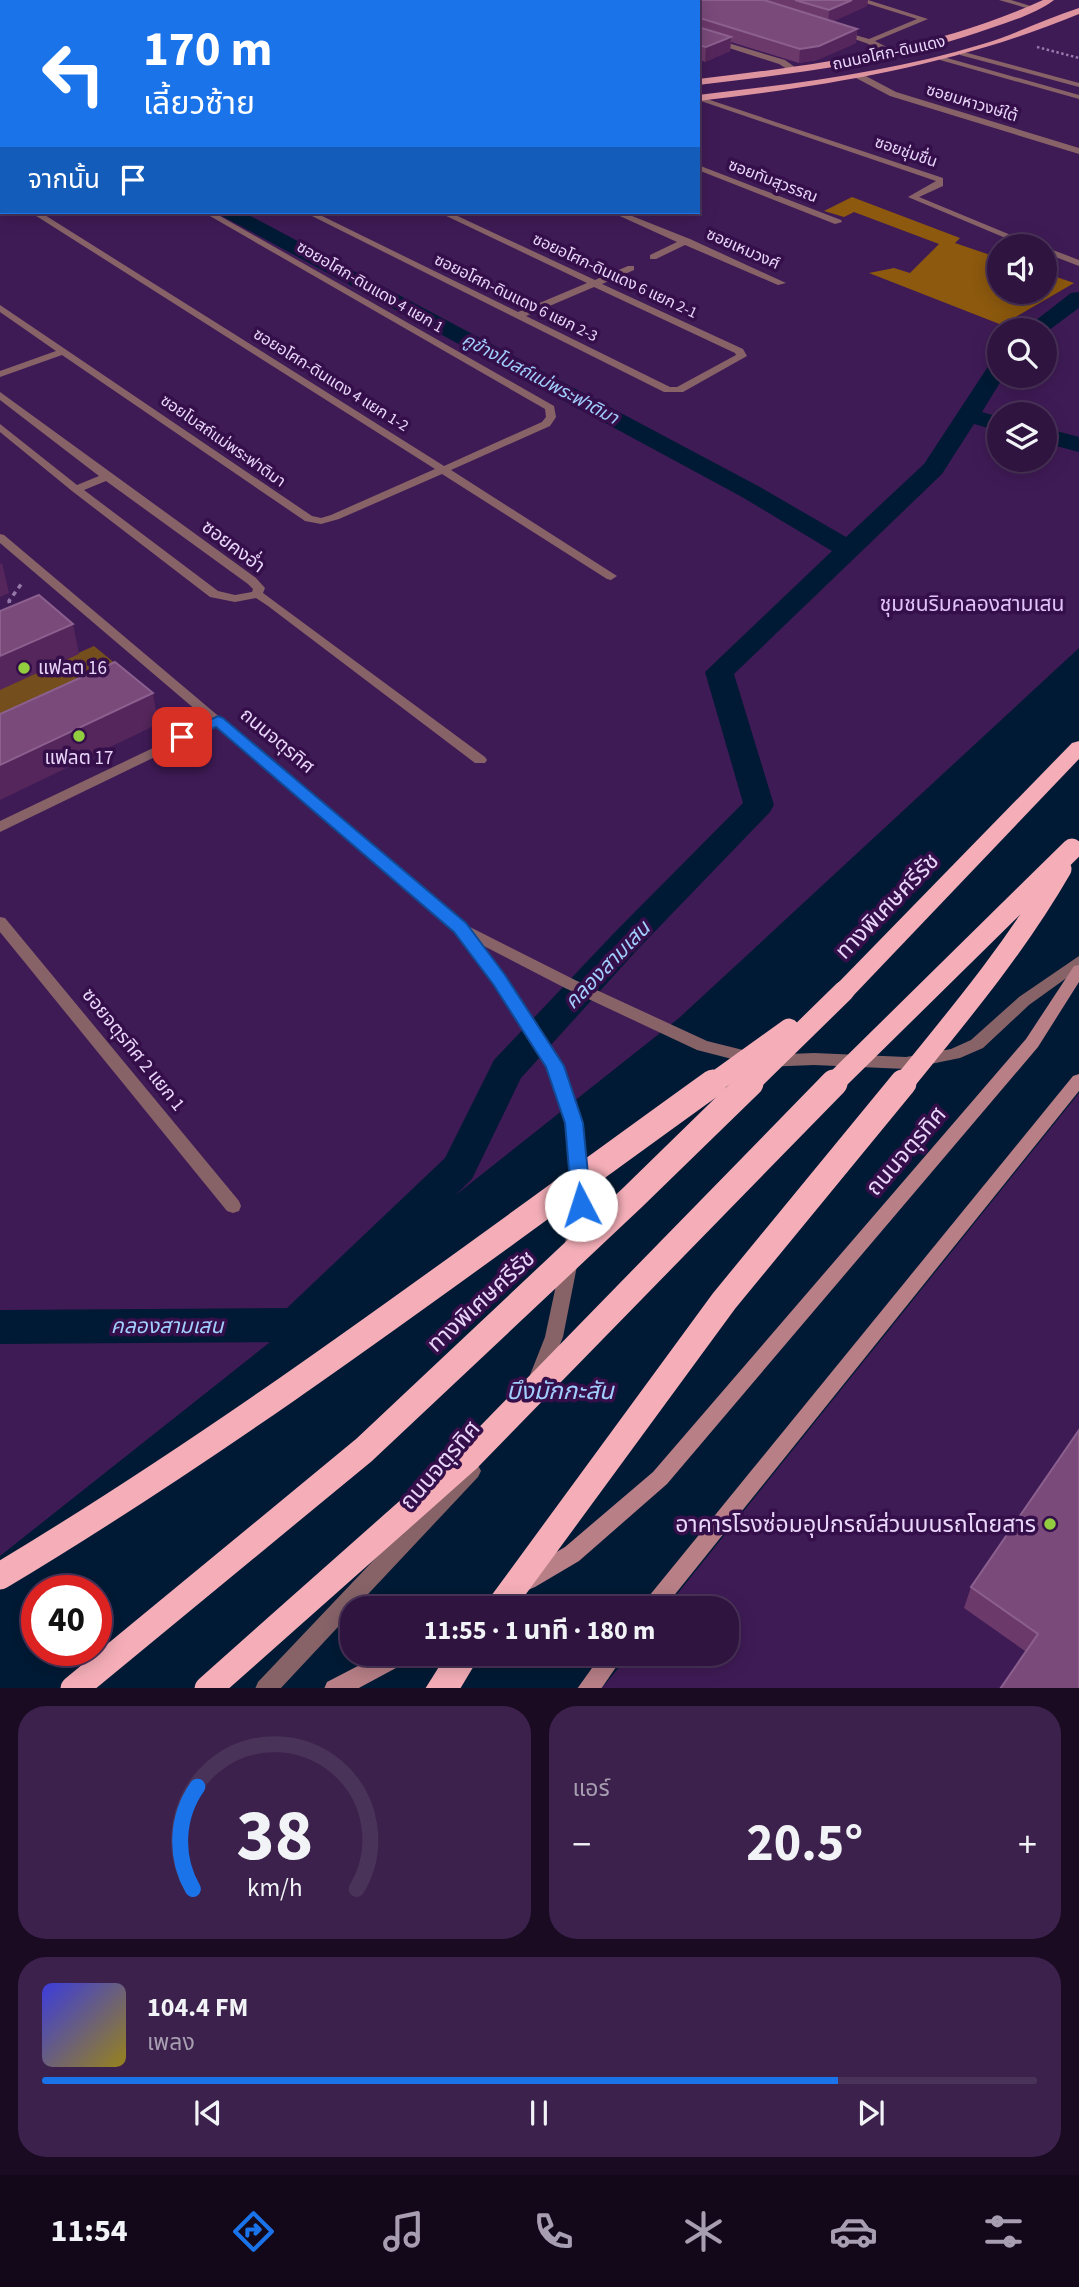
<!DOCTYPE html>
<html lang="th">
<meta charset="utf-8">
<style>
:root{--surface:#2f1440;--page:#3b214b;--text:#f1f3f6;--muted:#a79eb1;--line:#4a3359;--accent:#1a73e8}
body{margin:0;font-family:"Source Sans 3","Noto Sans Thai",sans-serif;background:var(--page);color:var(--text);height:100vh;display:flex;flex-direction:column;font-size:26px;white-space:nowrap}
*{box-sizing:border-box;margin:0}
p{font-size:23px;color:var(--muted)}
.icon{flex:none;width:38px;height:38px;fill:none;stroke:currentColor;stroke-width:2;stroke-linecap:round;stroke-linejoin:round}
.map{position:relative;height:1688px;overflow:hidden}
.side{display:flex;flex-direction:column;gap:18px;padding:18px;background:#1a0b23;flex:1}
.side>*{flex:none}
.top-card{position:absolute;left:0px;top:0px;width:700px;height:214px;box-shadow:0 4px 18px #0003,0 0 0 2px var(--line);background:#1a73e8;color:#fff;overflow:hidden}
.fabs{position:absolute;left:987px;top:234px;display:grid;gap:14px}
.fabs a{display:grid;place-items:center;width:70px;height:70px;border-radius:50%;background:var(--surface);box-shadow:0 4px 18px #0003,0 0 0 2px var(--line);font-size:35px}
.speed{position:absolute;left:21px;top:1575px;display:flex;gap:14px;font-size:35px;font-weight:700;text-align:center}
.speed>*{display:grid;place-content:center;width:91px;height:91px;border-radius:50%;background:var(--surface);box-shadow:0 4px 18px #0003,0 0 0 2px var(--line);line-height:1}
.speed .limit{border:10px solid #d22;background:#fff;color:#111}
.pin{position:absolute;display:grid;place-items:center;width:60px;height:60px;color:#fff;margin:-30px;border-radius:14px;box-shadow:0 4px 10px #0006}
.me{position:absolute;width:77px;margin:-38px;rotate:355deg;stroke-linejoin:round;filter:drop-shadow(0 0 5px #0008)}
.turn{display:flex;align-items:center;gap:24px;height:147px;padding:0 28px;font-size:32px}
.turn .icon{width:91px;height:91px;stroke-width:2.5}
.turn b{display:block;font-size:49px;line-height:60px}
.then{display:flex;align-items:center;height:66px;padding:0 28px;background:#0003;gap:14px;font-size:26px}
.big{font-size:52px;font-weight:700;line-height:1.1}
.side .card{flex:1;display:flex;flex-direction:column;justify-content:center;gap:10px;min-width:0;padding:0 24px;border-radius:28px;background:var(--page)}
.side .dial{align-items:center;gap:0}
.dial svg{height:182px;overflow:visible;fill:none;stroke:var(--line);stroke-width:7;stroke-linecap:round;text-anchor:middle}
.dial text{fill:var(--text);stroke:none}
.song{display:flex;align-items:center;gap:21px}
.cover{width:84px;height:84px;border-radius:10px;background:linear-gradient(135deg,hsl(240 70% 55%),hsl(50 70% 35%))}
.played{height:7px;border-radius:4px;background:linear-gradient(90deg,var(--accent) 80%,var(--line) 80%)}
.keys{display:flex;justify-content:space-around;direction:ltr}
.heat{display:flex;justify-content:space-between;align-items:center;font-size:38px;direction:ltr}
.side .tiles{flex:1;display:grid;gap:18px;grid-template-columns:1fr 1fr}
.card:last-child{grid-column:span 2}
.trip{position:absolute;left:340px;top:1596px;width:399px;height:70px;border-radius:28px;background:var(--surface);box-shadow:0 4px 18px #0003,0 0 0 2px var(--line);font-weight:700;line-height:70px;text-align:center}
.dock{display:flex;height:112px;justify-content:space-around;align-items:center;background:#13081a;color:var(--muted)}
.dock .icon{width:49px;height:49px}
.dock .current{color:var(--accent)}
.dock b{font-size:32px;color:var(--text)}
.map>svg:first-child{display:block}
.green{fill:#744e1c}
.forest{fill:#8c590e}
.water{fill:#001a35;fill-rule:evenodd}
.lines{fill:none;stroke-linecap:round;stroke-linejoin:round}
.canal{fill:#001a35;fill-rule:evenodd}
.path-far1{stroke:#9579a9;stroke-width:2.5;stroke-dasharray:2.5 2.5;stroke-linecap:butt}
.path{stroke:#9579a9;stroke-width:3.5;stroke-dasharray:4.5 4.5;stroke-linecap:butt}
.minor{fill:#876368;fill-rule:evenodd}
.tertiary{fill:#876368;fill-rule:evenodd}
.secondary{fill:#b87f87;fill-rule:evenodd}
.primary{fill:#de949f;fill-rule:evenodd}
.motorway{fill:#f5aeb8;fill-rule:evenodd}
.motorway-bridge-far1{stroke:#f5aeb8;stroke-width:21}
.motorway-bridge{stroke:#f5aeb8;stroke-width:27}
.wall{fill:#6c396b}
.shaded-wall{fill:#55265c}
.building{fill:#7a4a7a;stroke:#8b608e;stroke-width:2}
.route{fill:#1a73e8;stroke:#114b97;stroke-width:2}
.poi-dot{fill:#92cd3f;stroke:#340f4a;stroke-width:2.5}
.labels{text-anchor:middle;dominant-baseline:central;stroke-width:7;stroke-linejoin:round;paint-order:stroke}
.far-street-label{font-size:16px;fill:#e9d6fa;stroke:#340f4a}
.far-water-label{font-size:18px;font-style:italic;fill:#a1cefd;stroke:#340f4a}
.street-label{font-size:19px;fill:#e9d6fa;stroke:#340f4a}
.poi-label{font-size:19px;fill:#e9d6fa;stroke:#340f4a;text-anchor:start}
.neighbourhood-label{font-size:21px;fill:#e1c2fb;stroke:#340f4a}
.water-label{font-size:21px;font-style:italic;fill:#a1cefd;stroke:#340f4a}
.near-street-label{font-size:23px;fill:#e9d6fa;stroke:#340f4a}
.near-poi-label{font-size:23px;fill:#e9d6fa;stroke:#340f4a;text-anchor:end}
.near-water-label{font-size:24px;font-style:italic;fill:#a1cefd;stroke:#340f4a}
</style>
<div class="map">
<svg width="1079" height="1689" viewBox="0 0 1079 1689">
<rect width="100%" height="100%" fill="#3f1b56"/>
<polygon class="green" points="94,646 140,684 0,750 0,688"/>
<polygon class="forest" points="852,197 960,238 955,243 999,258 999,292 1045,292 1045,273 1074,283 1002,325 869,273 894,268 910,273 939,244 854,212 844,217 824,211"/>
<path class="water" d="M1079 648V1093L666 1608H352V1654H630L602 1688 0 1689V1556L679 1018ZM37 1591H96V1650H37Z"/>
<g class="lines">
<g class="canal">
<polygon points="219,212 243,212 760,487 846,537 924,464 991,362 999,360 999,376 1004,376 982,412 999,417 999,431 974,424 942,474 734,674 774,805 770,812 638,949 521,1078 472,1179 310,1337 296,1342 0,1344 0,1310 287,1308 445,1158 494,1060 614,933 743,803 705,672 832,551 742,497 222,216"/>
<polygon points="1079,292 1079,308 1045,333 1022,331 1071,293"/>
<polygon points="1045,428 1079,437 1079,452 1045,443"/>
</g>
<polyline class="path-far1" points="1037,47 1079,58"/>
<polyline class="path" points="11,612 9,601 22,583"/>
<g class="minor">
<polygon points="90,0 102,2 92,2"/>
<polygon points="856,0 868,0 928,19 875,41 896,52 889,54 866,43 834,32 838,30 869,39 917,19"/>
<polygon points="999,0 1011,0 1037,8 1033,10"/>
<rect x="0" y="21" width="2" height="5"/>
<polygon points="698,34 785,60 799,70 792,72 779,64 698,38"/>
<polygon points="960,51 1079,83 1079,87 960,55"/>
<rect x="0" y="56" width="2" height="5"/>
<polygon points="940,56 1079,95 1079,99 940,60"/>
<polygon points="856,74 862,74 896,92 1079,148 1079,154 890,96 856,78"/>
<polygon points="698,96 943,178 943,186 919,197 1040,247 1027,247 908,197 936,181 698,100"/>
<polygon points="698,165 841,220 842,222 835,224 698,170"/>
<rect x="0" y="202" width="2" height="6"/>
<polygon points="30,212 40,212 444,466 542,422 546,417 545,409 203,212 213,212 554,406 556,417 550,426 451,470 617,576 611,580 607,579 442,474 339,519 321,524 305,521 62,355 0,377 0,371 56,351 0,312 0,305 312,516 321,518 331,515 435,469"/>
<path d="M304 212H314L518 312 587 283 438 212H449L595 280 628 266H634V270L602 284 743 349 747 356 683 392H664ZM594 287 735 353 736 355 677 387H670L526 316Z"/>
<polygon points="611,212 622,212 690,239 786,283 778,285 685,245 656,259 650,259 650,255 677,242"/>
<polygon points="1045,247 1079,260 1079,266 1045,253"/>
<path d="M0 392 256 578 265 588 263 593 485 757 487 760 485 763H475L268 606 256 598 235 602 210 597 72 491 0 432V424L77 485 99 476 0 400ZM106 481 248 584 253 589 252 592 235 595 218 591 84 490Z"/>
<polygon points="218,717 224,721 223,724 0,832 0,821"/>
<polygon points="0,917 5,918 239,1201 241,1206 239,1211 233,1213 227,1211 0,932"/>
</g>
<g class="tertiary">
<polygon points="0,534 4,535 466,925 575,980 707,1041 763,1055 814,1053 906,1057 951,1049 971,1040 1019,997 1079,956 1079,969 1029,1005 983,1048 960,1058 906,1069 814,1065 763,1067 697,1050 565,988 480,944 561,1062 582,1123 589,1205 563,1337 545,1381 539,1383 533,1381 530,1375 545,1337 573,1205 566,1123 547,1067 518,1020 455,931 0,543"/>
<polygon points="471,1462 478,1465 481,1471 478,1477 355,1608 352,1608 352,1612 280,1689 255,1689 258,1682 464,1465"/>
</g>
<g class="secondary">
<polygon points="1079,965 1079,982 1038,1047 667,1484 579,1561 535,1587 528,1590 521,1587 518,1580 521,1573 565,1547 653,1472 1026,1039 1074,966"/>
<polygon points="1079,1074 1079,1091 664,1608 642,1608 645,1601 1073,1076"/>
<polygon points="381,1654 412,1654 409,1661 357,1689 324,1689 327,1682"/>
<polygon points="602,1654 625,1654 601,1689 577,1689"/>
</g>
<g class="primary">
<path d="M1043 0H1054C1037 13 1012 21 991 28 897 62 797 73 698 85V79C817 65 933 50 1043 0Z"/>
<path d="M1079 8V14C956 65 829 86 698 101V95C794 84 891 72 983 44 1016 34 1047 18 1079 8Z"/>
<rect x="0" y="82" width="2" height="6"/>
</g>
<g class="motorway">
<polygon points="1079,741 1079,759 852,997 844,999 836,997 833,991 836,985 1072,743"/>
<polygon points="447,1654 481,1654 460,1689 425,1689"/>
</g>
<g class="motorway-bridge-far1">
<polyline points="711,1085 789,1029"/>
<polyline points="748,1085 844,991"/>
<polyline points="832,1085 1072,849"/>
<path d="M902 1085C959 1015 1016 947 1061 869"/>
</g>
<g class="motorway-bridge">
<path d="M0 1576C247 1428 479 1251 713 1083"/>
<polyline points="499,1608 724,1301 903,1083"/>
<polyline points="74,1689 364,1450 633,1197 750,1083"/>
<polyline points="208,1689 466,1460 834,1083"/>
</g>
</g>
<g class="wall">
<polygon points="104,0 868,0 867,6 833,21 857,29 856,43 817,60 799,63 731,42 730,51 705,62 698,59 698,2 109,2"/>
<polygon points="1079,1430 1079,1689 964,1608 971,1587"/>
</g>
<g class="shaded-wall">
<polygon points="852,0 868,0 867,6 828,24 829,10"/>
<polygon points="857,29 856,43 817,60 799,63 800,49"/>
<polygon points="731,37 730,51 705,62 706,47"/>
<polygon points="0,169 2,169 2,197 0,198"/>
<polygon points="2,563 9,593 0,597 0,564"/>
<polygon points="73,624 79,654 0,690 0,656"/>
<polygon points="153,693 158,724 0,800 0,765"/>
</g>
<g class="building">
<polygon points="136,0 764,0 857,29 819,46 800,49 700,18 698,19 698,2 141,2"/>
<polygon points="795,0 852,0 829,10"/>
<polygon points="698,27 731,37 706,47 698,45"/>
<rect x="0" y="86" width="2" height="83"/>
<polygon points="39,595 73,624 0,656 0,611"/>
<polygon points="115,662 153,693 0,765 0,714"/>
<polygon points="1079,1430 1079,1689 1000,1689 1038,1634 971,1587"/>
</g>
<polygon class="route" points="218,716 223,718 466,923 505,975 564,1066 583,1123 591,1205 588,1210 581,1212 575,1210 572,1205 565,1123 546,1067 493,984 454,932 216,727 182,742 175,737"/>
<g class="poi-dot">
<circle cx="24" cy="668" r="7"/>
<circle cx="79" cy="736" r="7"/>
<circle cx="1050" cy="1524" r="7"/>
</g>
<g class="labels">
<g class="far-street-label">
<text transform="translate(889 53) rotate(-12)">ถนนอโศก-ดินแดง</text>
<text transform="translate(972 103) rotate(17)">ซอยมหาวงษ์ใต้</text>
<text transform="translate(906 152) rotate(19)">ซอยชุ่มชื่น</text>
<text transform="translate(773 181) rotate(21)">ซอยทับสุวรรณ</text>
<text transform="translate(743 249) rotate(24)">ซอยเหมวงศ์</text>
<text transform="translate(615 276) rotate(25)">ซอยอโศก-ดินแดง 6 แยก 2-1</text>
<text transform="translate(370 287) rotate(30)">ซอยอโศก-ดินแดง 4 แยก 1</text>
<text transform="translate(516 298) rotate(26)">ซอยอโศก-ดินแดง 6 แยก 2-3</text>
<text transform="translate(331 380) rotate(32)">ซอยอโศก-ดินแดง 4 แยก 1-2</text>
<text transform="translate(223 441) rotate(35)">ซอยโบสถ์แม่พระฟาติมา</text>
</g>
<g class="far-water-label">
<text transform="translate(540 379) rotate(28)">คูข้างโบสถ์แม่พระฟาติมา</text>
</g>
<g class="street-label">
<text transform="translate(233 547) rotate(37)">ซอยคงอ่ำ</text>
<text transform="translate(277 741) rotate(40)">ถนนจตุรทิศ</text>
<text transform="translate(133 1050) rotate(51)">ซอยจตุรทิศ 2 แยก 1</text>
</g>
<g class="poi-label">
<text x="38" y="668">แฟลต 16</text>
<text x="79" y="758" text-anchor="middle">แฟลต 17</text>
</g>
<g class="neighbourhood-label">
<text x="972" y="604">ชุมชนริมคลองสามเสน</text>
</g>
<g class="water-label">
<text transform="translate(607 965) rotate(-46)">คลองสามเสน</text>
<text x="167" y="1326">คลองสามเสน</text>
</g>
<g class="near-street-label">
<text transform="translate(887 906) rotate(-46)">ทางพิเศษศรีรัช</text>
<text transform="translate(906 1151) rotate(-49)">ถนนจตุรทิศ</text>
<text transform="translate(481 1301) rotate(-43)">ทางพิเศษศรีรัช</text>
<text transform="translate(440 1465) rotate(-49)">ถนนจตุรทิศ</text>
</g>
<g class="near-poi-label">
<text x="1036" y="1524">อาคารโรงซ่อมอุปกรณ์ส่วนบนรถโดยสาร</text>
</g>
<g class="near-water-label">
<text x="560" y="1391">บึงมักกะสัน</text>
</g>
</g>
</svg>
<div class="fabs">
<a><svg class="icon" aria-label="sound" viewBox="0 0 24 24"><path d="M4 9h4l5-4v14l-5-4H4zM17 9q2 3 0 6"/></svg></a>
<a><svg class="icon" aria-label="search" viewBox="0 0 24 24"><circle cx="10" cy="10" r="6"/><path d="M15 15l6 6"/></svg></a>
<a><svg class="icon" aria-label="layers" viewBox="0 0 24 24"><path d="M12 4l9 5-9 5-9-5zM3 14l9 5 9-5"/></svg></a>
</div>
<div class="speed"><div class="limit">40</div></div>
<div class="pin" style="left:182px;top:737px;background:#d93025"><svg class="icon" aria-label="arrive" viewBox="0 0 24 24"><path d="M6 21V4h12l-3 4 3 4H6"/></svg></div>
<svg class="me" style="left:581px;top:1205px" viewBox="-20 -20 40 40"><circle r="19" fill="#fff"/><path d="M0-13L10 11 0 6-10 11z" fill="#1a73e8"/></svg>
<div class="trip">11:55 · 1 นาที · 180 m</div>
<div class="top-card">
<div class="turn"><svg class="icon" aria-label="left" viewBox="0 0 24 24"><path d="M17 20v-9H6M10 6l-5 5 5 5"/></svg><div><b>170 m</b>เลี้ยวซ้าย</div></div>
<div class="then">จากนั้น<svg class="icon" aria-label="arrive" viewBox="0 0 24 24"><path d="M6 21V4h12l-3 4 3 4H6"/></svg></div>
</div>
</div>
<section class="side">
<div class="tiles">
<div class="card dial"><svg viewBox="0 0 100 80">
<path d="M14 69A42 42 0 1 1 86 69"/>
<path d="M14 69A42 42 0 0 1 16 24" stroke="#1a73e8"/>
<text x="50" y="56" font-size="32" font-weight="700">38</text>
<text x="50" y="72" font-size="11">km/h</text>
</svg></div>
<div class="card"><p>แอร์</p>
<div class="heat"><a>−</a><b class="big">20.5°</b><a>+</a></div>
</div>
<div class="card">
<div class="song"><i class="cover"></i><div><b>104.4 FM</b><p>เพลง</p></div></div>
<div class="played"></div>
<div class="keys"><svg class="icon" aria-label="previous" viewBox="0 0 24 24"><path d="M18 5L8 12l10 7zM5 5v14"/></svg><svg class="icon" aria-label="pause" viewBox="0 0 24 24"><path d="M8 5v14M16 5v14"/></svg><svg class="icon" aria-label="next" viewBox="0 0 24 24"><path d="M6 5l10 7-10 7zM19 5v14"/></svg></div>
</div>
</div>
</section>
<nav class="dock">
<b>11:54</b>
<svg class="icon current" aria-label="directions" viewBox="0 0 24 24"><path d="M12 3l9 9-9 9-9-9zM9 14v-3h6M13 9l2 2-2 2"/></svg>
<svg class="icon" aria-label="music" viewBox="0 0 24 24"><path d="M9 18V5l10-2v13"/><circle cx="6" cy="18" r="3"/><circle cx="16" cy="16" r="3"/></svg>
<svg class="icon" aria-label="phone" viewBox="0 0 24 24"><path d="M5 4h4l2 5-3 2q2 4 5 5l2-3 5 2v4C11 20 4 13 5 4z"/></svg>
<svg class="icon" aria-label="climate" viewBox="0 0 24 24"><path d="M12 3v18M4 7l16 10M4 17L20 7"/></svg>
<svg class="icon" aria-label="car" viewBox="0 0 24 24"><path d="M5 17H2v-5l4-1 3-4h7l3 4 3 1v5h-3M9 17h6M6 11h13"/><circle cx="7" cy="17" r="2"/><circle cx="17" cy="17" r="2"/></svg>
<svg class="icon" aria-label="filters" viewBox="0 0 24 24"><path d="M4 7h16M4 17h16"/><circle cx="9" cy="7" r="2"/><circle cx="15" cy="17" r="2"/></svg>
</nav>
